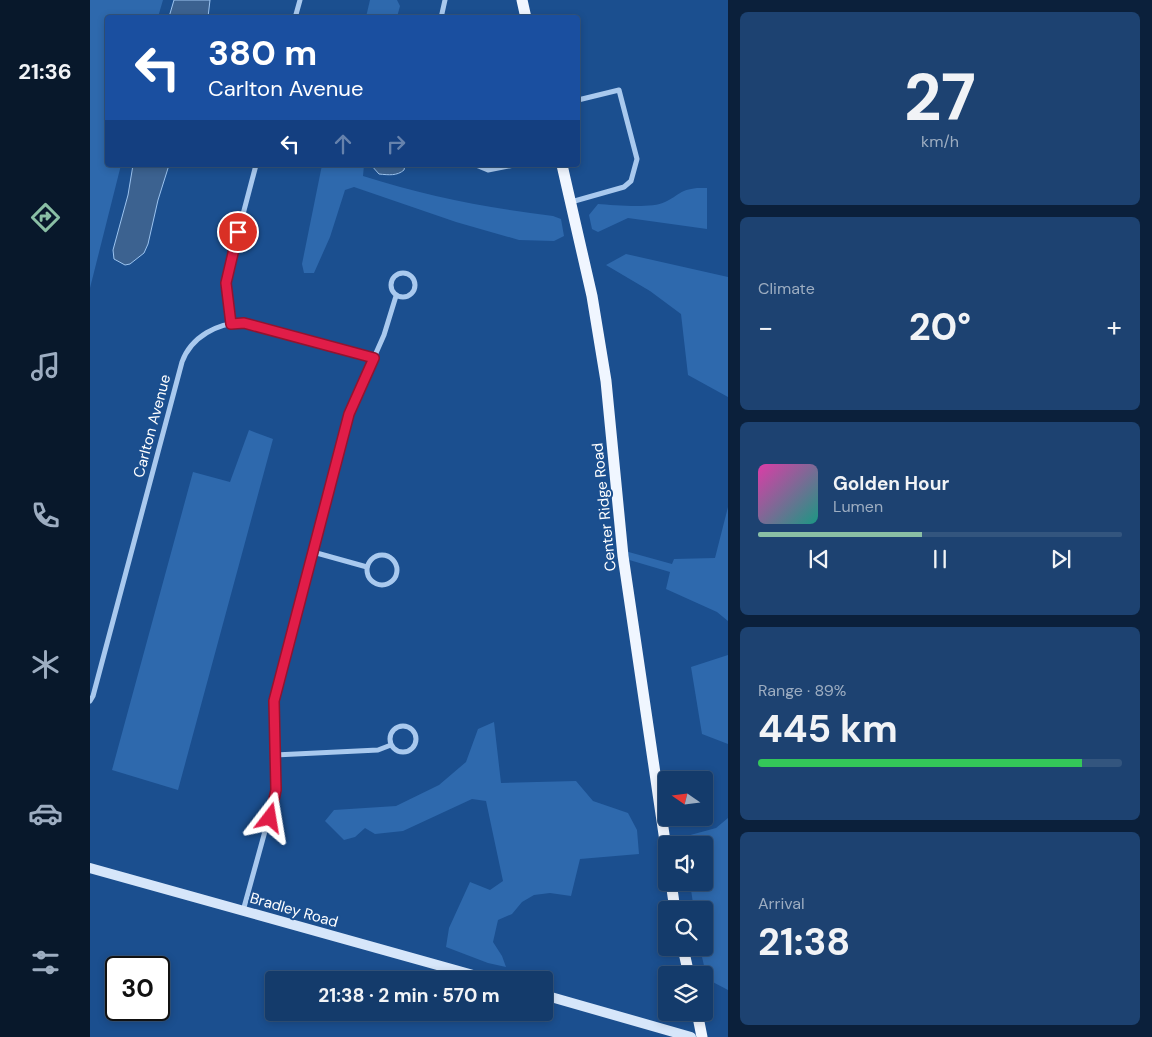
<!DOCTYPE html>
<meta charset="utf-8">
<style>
:root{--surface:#143b6b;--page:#1d4271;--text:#f1f3f6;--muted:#9dadc1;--line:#33557e;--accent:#8abfa5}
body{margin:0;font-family:"DM Sans",sans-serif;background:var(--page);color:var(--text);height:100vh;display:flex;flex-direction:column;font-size:19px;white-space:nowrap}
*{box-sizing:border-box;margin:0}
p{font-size:16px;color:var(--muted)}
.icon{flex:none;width:28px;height:28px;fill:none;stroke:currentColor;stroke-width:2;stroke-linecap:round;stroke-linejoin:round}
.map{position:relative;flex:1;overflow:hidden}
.details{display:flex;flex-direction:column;gap:12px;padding:12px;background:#0b203b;width:424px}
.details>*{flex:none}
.guide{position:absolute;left:15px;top:15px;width:475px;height:152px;border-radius:5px;box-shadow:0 2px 8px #0003,0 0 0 1px var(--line);background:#1a4fa0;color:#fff;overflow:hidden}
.needle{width:32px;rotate:284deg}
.buttons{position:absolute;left:568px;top:771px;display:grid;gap:10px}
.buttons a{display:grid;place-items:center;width:55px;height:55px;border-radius:5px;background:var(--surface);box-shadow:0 2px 8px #0003,0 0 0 1px var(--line);font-size:25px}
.speed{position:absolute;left:15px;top:956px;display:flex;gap:10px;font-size:25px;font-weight:700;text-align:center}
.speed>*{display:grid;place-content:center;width:65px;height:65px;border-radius:50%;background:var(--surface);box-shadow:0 2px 8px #0003,0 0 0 1px var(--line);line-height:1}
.speed .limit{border:2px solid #111;border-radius:8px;background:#fff;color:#111}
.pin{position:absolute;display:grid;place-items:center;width:42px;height:42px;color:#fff;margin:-21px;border:2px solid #fff;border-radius:50%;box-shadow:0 1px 5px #0007}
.me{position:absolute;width:55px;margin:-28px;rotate:14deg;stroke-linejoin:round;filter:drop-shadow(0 0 4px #0008)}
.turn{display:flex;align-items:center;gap:18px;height:105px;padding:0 20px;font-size:22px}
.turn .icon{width:65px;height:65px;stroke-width:2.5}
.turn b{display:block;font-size:35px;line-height:42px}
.lanes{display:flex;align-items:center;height:48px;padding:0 20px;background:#0003;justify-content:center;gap:25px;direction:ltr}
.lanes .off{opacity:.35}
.big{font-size:38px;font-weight:700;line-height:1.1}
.details .tile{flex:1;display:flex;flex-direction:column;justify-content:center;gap:8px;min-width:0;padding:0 18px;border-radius:8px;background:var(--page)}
.details .dial{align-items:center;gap:0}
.dial b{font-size:65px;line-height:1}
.song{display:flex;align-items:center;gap:15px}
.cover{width:60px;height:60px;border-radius:8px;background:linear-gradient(135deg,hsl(320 70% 55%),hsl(170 70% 35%))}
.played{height:5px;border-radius:2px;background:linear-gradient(90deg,var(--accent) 45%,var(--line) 45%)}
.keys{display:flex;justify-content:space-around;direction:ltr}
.heat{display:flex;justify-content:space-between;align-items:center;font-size:28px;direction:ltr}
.charge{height:8px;border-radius:4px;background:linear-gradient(90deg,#34c759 89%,var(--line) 0)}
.trip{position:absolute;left:175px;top:971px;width:288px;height:50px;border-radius:5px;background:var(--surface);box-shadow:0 2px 8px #0003,0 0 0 1px var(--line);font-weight:700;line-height:50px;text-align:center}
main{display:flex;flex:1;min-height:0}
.tab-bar{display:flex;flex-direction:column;width:90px;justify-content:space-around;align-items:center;background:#08182b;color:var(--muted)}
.tab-bar .icon{width:35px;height:35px}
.tab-bar .active{color:var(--accent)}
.tab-bar b{font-size:22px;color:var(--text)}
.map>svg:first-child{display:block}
.green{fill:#2e69ad}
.water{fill:#3c6290;stroke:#9cc4f0}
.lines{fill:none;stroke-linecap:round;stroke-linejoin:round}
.street{stroke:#a9c9ee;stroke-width:5}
.secondary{stroke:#d6e6fa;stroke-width:10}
.primary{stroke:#f0f6ff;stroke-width:11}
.route-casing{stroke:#92132f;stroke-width:12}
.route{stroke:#e11d48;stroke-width:9}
.labels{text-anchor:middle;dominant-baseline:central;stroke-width:4;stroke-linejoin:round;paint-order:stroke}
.street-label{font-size:15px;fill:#fff;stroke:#1b4f8f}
</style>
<main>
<nav class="tab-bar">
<b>21:36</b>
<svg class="icon active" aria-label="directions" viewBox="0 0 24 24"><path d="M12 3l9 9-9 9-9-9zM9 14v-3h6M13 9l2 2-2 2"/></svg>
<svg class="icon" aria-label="music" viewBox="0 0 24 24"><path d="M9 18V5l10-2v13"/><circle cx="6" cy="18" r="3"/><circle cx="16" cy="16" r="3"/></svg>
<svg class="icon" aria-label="phone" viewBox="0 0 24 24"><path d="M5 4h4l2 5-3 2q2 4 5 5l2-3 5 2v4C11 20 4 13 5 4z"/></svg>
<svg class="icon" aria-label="climate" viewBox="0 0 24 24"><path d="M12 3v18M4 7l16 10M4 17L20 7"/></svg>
<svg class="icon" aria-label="car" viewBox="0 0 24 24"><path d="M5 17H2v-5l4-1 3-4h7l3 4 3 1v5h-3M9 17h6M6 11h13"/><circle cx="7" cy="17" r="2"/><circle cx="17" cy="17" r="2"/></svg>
<svg class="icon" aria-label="filters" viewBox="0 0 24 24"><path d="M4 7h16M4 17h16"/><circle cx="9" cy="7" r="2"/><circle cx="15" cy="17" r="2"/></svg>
</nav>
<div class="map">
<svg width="639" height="1037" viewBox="0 0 639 1037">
<rect width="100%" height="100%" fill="#1b4f8f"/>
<g class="green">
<polygon points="0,0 73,0 68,17 18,18 18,165 31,165 0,288"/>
<polygon points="280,0 307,0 310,6 307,17 276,17"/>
<path d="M232 165H274L273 176C335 196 398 208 463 216L471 219 474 236 464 241 429 240 366 222 264 187 255 190 240 237 224 273H214L212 264Z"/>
<path d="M607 188H617V229L538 218 508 232 502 229 499 215 508 204C524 205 561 209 575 202 590 195 589 190 607 188Z"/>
<polygon points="536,254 638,277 638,397 598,375 591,314 560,291 516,265"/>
<polygon points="159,430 183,439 88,790 22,770 103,472 140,482"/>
<polygon points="638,507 638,621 627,612 576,589 580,572 536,559 535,551 582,564 584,559 625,558"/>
<polygon points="638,655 639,655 638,744 612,734 601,667"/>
<polygon points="404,722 411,783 486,781 503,801 538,813 547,830 549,854 490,859 481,896 460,893 444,895 432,902 422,914 408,920 403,942 412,956 416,967 398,963 356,947 359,928 380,882 400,890 413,881 396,801 382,799 313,831 285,834 275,828 265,837 254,840 235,821 244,810 306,806 349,785 376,762 388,729"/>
<polygon points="638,818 638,990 617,979 610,948 614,948 614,910 604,910 600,883 614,882 614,845 595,845 593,837 626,828"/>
</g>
<g class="water">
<polygon points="84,0 120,0 118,17 79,17"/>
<polygon points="43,165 79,165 68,200 58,244 54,253 40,264 35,265 24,259 23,250 38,195"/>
<path d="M281 165H315L314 170C307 176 299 175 289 174Z"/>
</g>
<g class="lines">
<g class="street">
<polyline points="205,18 210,0"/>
<polyline points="351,18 355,0"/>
<polyline points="386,165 398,170 424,165"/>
<polyline points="481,202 534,187 541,181 547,159 529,90 488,100"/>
<circle cx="313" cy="285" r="12"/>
<polyline points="141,324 136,293 137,275 166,165"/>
<polyline points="223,552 277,567"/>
<circle cx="292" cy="570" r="15"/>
<path d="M0 701 3 696 92 362C101 337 128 322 154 323L284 358"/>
<circle cx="313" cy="739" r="13"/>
<polyline points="185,755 288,750 301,745"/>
<polyline points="153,911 185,795 183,701 259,414 294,335 306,296"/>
</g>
<g class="secondary">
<polyline points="0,868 401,980"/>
<polyline points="454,995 601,1037"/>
</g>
<g class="primary">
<polyline points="432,0 436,18"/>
<polyline points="472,165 502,296 516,381 533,556 576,848"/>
<polyline points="581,882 585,910"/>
<polyline points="593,948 599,975"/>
<polyline points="607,1012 612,1037"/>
</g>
</g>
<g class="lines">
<g class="route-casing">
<polyline id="route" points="148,232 136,283 141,324 154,323 284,358 259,414 184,701 186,790 180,818"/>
</g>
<use href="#route" class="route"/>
</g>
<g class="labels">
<g class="street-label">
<text transform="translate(62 426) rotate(-75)">Carlton Avenue</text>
<text transform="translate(514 507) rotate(-96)">Center Ridge Road</text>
<text transform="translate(204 910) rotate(16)">Bradley Road</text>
</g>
</g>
</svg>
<div class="buttons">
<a><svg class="needle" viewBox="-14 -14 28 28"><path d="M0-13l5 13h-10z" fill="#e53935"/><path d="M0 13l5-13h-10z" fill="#9dadc1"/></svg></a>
<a><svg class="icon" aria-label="sound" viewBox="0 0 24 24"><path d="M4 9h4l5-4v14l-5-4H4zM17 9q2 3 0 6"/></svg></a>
<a><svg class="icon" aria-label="search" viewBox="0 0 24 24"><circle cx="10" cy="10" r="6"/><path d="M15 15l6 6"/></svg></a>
<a><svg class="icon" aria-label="layers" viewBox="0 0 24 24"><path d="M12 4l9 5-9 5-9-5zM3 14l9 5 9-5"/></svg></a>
</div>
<div class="speed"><div class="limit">30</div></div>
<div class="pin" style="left:148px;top:232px;background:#d93025"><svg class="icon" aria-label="arrive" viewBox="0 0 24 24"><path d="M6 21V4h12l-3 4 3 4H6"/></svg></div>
<svg class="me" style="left:180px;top:818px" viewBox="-20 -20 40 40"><path d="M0-17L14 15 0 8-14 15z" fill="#e11d48" stroke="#fff" stroke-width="4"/></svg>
<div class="trip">21:38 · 2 min · 570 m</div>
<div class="guide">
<div class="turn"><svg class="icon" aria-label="left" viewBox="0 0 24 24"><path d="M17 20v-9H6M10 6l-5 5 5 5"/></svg><div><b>380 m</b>Carlton Avenue</div></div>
<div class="lanes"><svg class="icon" aria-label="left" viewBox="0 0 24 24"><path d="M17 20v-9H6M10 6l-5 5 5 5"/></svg><svg class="icon off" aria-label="ahead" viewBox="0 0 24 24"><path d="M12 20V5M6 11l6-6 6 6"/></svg><svg class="icon off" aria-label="right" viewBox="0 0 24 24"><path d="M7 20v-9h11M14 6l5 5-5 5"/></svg></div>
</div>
</div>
<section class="details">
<div class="tile dial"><b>27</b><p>km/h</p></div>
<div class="tile"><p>Climate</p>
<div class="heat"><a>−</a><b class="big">20°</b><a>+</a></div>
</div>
<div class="tile">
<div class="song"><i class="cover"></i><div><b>Golden Hour</b><p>Lumen</p></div></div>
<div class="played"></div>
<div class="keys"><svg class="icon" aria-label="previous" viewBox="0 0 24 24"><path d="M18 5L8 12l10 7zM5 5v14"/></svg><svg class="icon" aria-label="pause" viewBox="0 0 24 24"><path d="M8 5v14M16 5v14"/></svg><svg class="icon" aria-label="next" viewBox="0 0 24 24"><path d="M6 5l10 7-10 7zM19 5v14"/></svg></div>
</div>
<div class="tile"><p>Range · 89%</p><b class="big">445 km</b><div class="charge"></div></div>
<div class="tile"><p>Arrival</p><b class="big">21:38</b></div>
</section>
</main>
